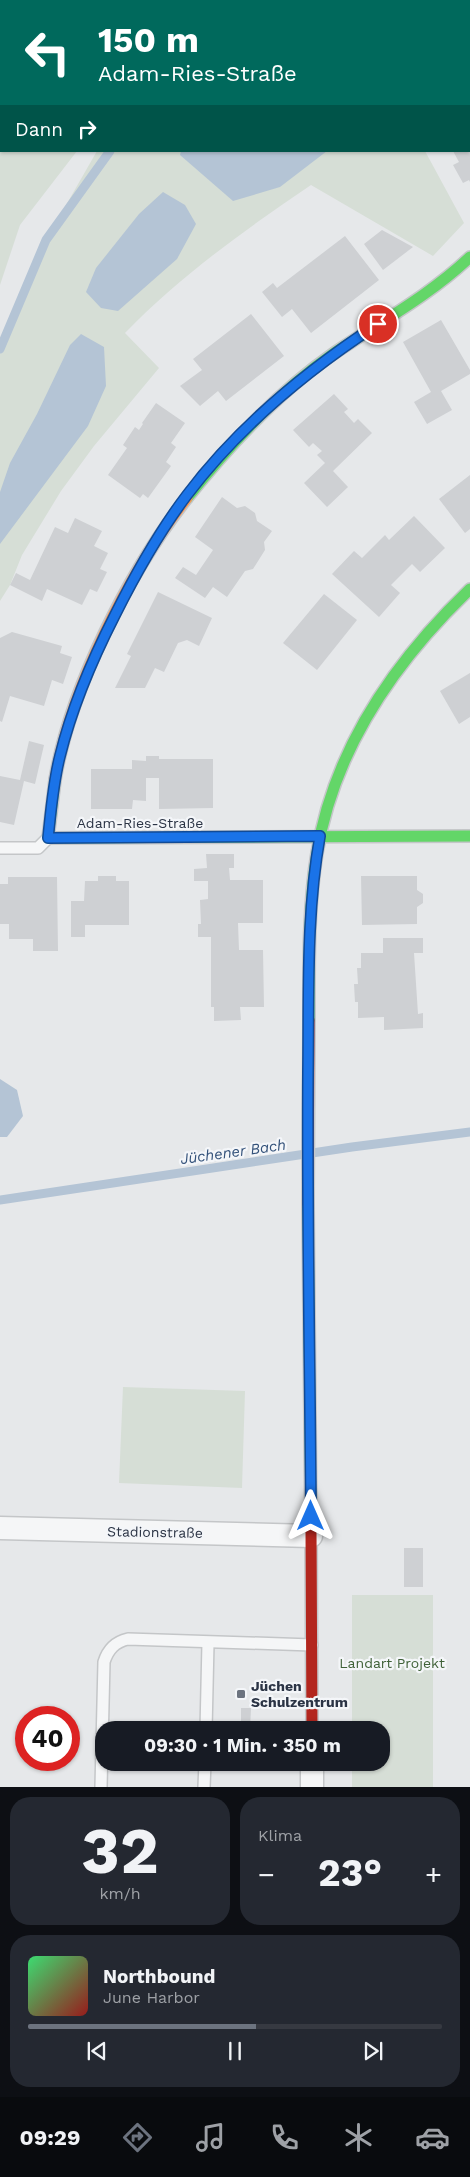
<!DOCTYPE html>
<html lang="de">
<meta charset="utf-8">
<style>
:root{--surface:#171b24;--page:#242831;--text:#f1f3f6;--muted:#9ea1a6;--line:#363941;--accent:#6c737f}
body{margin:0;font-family:"Work Sans",sans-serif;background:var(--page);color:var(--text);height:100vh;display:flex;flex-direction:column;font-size:19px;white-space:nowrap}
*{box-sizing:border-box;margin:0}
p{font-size:16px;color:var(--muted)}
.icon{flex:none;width:28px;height:28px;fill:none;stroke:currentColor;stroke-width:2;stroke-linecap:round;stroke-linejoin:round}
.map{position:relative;height:1787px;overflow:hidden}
.details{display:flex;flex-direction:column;gap:10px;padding:10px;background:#0d0f14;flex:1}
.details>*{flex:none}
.banner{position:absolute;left:0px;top:0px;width:470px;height:152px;box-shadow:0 1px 4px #0004;background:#00695c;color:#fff;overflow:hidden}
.speed{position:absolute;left:15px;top:1706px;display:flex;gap:10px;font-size:25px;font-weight:700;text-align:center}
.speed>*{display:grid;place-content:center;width:65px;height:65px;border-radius:50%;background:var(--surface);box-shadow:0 1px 4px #0004;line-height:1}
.speed .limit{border:8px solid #d22;background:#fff;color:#111}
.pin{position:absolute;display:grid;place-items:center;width:42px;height:42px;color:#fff;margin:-21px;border:2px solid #fff;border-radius:50%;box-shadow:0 1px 5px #0007}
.me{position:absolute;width:55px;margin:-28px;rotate:0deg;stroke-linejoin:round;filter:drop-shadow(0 0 4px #0008)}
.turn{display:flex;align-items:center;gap:18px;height:105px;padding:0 15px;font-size:22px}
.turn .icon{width:65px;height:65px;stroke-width:2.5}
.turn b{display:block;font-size:35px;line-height:42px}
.then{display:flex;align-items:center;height:48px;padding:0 15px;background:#0003;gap:10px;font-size:19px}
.big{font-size:38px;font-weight:700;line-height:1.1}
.details .tile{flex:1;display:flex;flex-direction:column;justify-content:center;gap:8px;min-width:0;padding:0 18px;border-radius:20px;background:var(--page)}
.details .dial{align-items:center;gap:0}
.dial b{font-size:65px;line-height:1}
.song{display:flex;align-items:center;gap:15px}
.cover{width:60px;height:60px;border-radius:8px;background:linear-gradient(135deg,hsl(140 70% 55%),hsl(0 70% 35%))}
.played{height:5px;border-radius:2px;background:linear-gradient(90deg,var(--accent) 55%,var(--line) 55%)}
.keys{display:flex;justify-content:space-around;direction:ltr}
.heat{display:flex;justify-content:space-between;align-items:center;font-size:28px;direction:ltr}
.details .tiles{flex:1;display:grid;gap:10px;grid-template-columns:1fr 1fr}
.tile:last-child{grid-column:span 2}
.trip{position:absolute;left:95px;top:1721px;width:295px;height:50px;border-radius:20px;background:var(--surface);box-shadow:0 1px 4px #0004;font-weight:700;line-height:50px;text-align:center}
.tab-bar{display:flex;height:80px;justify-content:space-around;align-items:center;background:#090b0e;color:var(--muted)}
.tab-bar .icon{width:35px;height:35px}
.tab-bar .current{color:var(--accent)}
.tab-bar b{font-size:22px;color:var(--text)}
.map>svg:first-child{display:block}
.green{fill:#d6ded6}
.water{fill:#b4c4d5}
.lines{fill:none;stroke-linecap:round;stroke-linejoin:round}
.stream{stroke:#b4c4d5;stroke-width:9}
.building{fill:#ced0d3}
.lane-casing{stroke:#c4c6c8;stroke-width:14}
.street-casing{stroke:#c4c6c8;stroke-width:25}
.fast-casing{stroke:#c4c6c8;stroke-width:14}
.slow-casing{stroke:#c4c6c8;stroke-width:14}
.jam-casing{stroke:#c4c6c8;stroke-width:14}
.lane{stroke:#f5f6f7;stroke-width:11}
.street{stroke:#f5f6f7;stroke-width:22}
.fast{stroke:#63d668;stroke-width:11}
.slow{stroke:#ff974d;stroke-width:11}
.jam{stroke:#b3261e;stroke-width:11}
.route-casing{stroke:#114b97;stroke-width:12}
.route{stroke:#1a73e8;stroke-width:9}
.poi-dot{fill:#6c737f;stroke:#f4f6f9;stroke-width:2}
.labels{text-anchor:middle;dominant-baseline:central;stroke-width:4.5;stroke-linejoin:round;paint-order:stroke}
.street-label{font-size:14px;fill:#2b3445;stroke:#f4f6f9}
.park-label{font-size:14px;fill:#3f6138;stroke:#f4f6f9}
.poi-label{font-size:14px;font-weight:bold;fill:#2b3445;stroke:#f4f6f9;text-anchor:start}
.water-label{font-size:15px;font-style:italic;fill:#34527a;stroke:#f4f6f9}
</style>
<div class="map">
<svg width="470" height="1787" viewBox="0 0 470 1787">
<rect width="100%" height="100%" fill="#e6e8ea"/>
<g class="green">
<polygon points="0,0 470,0 470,76 469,1 1,1 1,151 77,151 20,225 0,285"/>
<path d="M97 151H425L464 223 433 256 311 185C246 229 180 276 125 333L159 368 94 446 61 491 22 555 10 585 0 601V349L46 240Z"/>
<polygon points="123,1387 245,1391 242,1488 119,1483"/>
<polygon points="352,1595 433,1595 433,1787 352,1787 352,1763 381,1762 381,1730 352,1730"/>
</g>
<g class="water">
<polygon points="181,151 327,151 280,187 233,201 180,155"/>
<polygon points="163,192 185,205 196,224 177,259 118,311 101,308 86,292 96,268 139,214"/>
<polygon points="81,334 104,347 106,386 88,426 0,544 0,492 10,463 37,414 70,345"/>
<polygon points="0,1079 17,1090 23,1116 7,1137 0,1137"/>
</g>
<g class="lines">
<g class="stream">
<polyline points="304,1 307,0"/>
<polyline points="0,349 46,240 110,151"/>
<polyline points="0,1200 352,1147 470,1132"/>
</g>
</g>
<g class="building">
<polygon points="453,151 470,151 470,182 469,180 463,183 453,165 459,162"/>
<polygon points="382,230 413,247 383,270 364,244"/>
<polygon points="345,236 379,280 311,333 292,309 282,317 262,292 273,283 277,288"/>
<polygon points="251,314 284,356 226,401 218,391 200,406 180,386 202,370 193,359"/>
<polygon points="441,320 470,370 470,374 441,391 452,410 427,424 414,402 431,392 403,342"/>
<polygon points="334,394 348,409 344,412 354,423 358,419 372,433 333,471 348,487 327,507 304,483 325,463 317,455 322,451 313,443 309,447 293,430"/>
<polygon points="156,403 185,423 171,443 176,447 166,462 171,466 148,498 143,494 140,498 108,475 127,448 123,445 135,427 139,430 143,424 142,423"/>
<polygon points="470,475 470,529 465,533 439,499"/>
<polygon points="222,497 237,508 245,506 255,513 257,521 272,531 264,542 265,550 253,569 245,571 227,597 213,587 205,598 175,578 183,567 196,575 213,550 195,537"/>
<polygon points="414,516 445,548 420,572 412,564 391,585 400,593 379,617 332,574 354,551 362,558 385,535 389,540"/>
<polygon points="75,518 102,531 94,546 108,553 100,569 107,572 97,592 90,589 82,605 47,589 42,601 10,585 16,573 30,580 55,527 68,533"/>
<polygon points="158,592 212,618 199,646 187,640 178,643 164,672 155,668 145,688 115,688 131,656 127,654"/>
<polygon points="324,594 357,620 317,670 283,643"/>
<polygon points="12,632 62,646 60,653 72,657 63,684 52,680 44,706 10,696 2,722 0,721 0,638"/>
<polygon points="470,673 470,717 459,724 440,691"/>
<polygon points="29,741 44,745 35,784 24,781 14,825 0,822 0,776 20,780"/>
<polygon points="146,756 159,756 159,759 213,759 213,808 159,809 159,778 146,778 146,801 133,800 132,809 91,809 91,769 132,769 132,760 146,761"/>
<polygon points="206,854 234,854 234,868 229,868 230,880 263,880 263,923 238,923 239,950 263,950 264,1007 240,1007 241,1020 214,1021 214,1007 211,1007 211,937 198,937 198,924 201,924 200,900 208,899 208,881 194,881 194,869 207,868"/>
<polygon points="98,876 116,876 116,881 129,881 129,925 85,925 85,937 71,937 71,901 84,901 85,881 98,881"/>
<polygon points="361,876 417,876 417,890 423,894 423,903 417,907 417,924 362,925"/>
<polygon points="8,877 57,877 58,951 33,951 33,939 9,939 9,924 0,924 0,884 8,884"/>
<polygon points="383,938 423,938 423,953 414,953 418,1014 423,1013 423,1028 384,1030 384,1017 358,1018 358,1002 355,1002 354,984 358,984 357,968 361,968 361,953 383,953"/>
<rect x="404" y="1548" width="19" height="39"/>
<polygon points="241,1708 251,1708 250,1730 241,1730"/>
</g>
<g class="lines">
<g class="lane-casing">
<g id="lane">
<polyline points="0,848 38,848 48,838"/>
<polyline points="206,1730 208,1643"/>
<path d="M101 1787 104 1662C108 1649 115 1642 128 1639L312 1645"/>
<polyline points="204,1787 205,1762"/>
</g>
</g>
<g class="street-casing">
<g id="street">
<polyline points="0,1528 311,1536"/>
<polyline points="312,1762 312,1787"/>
</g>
</g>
<g class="fast-casing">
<g id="fast">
<path d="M187 498C230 444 277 393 333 354 380 322 429 296 470 257"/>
<polyline points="55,780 48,838 470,836"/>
<path d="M309 1020C309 965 308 908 317 853 334 748 395 661 470 589"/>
<polyline points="308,1204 311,1531"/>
</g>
</g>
<g class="slow-casing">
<path id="slow" d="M55 780C70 689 130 570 187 498"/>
</g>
<g class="jam-casing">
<g id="jam">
<polyline points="308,1204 309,1020"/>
<polyline points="311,1531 312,1730"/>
</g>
</g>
<use href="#lane" class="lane"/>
<use href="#street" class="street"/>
<use href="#fast" class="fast"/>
<use href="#slow" class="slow"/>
<use href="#jam" class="jam"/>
</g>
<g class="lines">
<g class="route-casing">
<path id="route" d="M311 1516C310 1368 307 1221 308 1073 309 994 306 914 320 836L48 838C51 811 53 783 60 756 72 707 92 660 115 615 136 573 159 532 187 495 239 426 306 371 378 324"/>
</g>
<use href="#route" class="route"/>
</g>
<rect class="poi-dot" x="236" y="1689" width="10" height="10" rx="2.5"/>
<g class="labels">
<g class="street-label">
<text x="140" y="823">Adam-Ries-Straße</text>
<text transform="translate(155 1532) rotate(1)">Stadionstraße</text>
</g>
<g class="park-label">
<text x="392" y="1663">Landart Projekt</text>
</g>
<g class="poi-label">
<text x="251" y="1686">Jüchen<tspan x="251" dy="16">Schulzentrum</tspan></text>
</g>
<g class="water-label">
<text transform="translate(233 1152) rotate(-8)">Jüchener Bach</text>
</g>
</g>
</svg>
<div class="speed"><div class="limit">40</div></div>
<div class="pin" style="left:378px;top:324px;background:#d93025"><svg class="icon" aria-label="arrive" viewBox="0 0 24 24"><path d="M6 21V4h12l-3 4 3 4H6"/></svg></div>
<svg class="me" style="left:311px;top:1516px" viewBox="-20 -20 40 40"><path d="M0-17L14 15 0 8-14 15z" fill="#1a73e8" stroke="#fff" stroke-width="4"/></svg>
<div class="trip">09:30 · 1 Min. · 350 m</div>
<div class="banner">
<div class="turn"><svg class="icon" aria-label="left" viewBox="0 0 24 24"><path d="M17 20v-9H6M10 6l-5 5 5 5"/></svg><div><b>150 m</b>Adam-Ries-Straße</div></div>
<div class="then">Dann<svg class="icon" aria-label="right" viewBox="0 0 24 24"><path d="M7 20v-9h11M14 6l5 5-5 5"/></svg></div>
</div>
</div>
<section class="details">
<div class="tiles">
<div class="tile dial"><b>32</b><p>km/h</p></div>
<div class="tile"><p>Klima</p>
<div class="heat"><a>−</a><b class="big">23°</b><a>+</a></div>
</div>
<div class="tile">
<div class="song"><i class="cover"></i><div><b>Northbound</b><p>June Harbor</p></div></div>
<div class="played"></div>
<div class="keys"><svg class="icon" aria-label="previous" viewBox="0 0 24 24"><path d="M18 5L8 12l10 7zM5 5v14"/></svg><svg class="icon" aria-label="pause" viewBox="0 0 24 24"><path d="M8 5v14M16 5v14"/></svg><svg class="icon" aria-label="next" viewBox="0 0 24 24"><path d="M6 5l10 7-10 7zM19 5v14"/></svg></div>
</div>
</div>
</section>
<nav class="tab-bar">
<b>09:29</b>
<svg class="icon current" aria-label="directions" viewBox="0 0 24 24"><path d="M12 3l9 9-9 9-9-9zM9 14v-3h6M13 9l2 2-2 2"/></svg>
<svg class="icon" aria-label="music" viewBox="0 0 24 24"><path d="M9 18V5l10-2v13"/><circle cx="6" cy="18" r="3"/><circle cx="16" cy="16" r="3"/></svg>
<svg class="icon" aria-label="phone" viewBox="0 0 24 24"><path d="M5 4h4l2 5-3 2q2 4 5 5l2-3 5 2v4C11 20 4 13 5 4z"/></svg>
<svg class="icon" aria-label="climate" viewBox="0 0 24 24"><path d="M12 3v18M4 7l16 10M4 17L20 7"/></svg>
<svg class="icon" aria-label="car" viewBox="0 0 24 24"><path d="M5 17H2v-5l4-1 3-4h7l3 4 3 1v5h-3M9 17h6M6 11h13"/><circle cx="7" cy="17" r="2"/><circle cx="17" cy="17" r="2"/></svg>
</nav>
